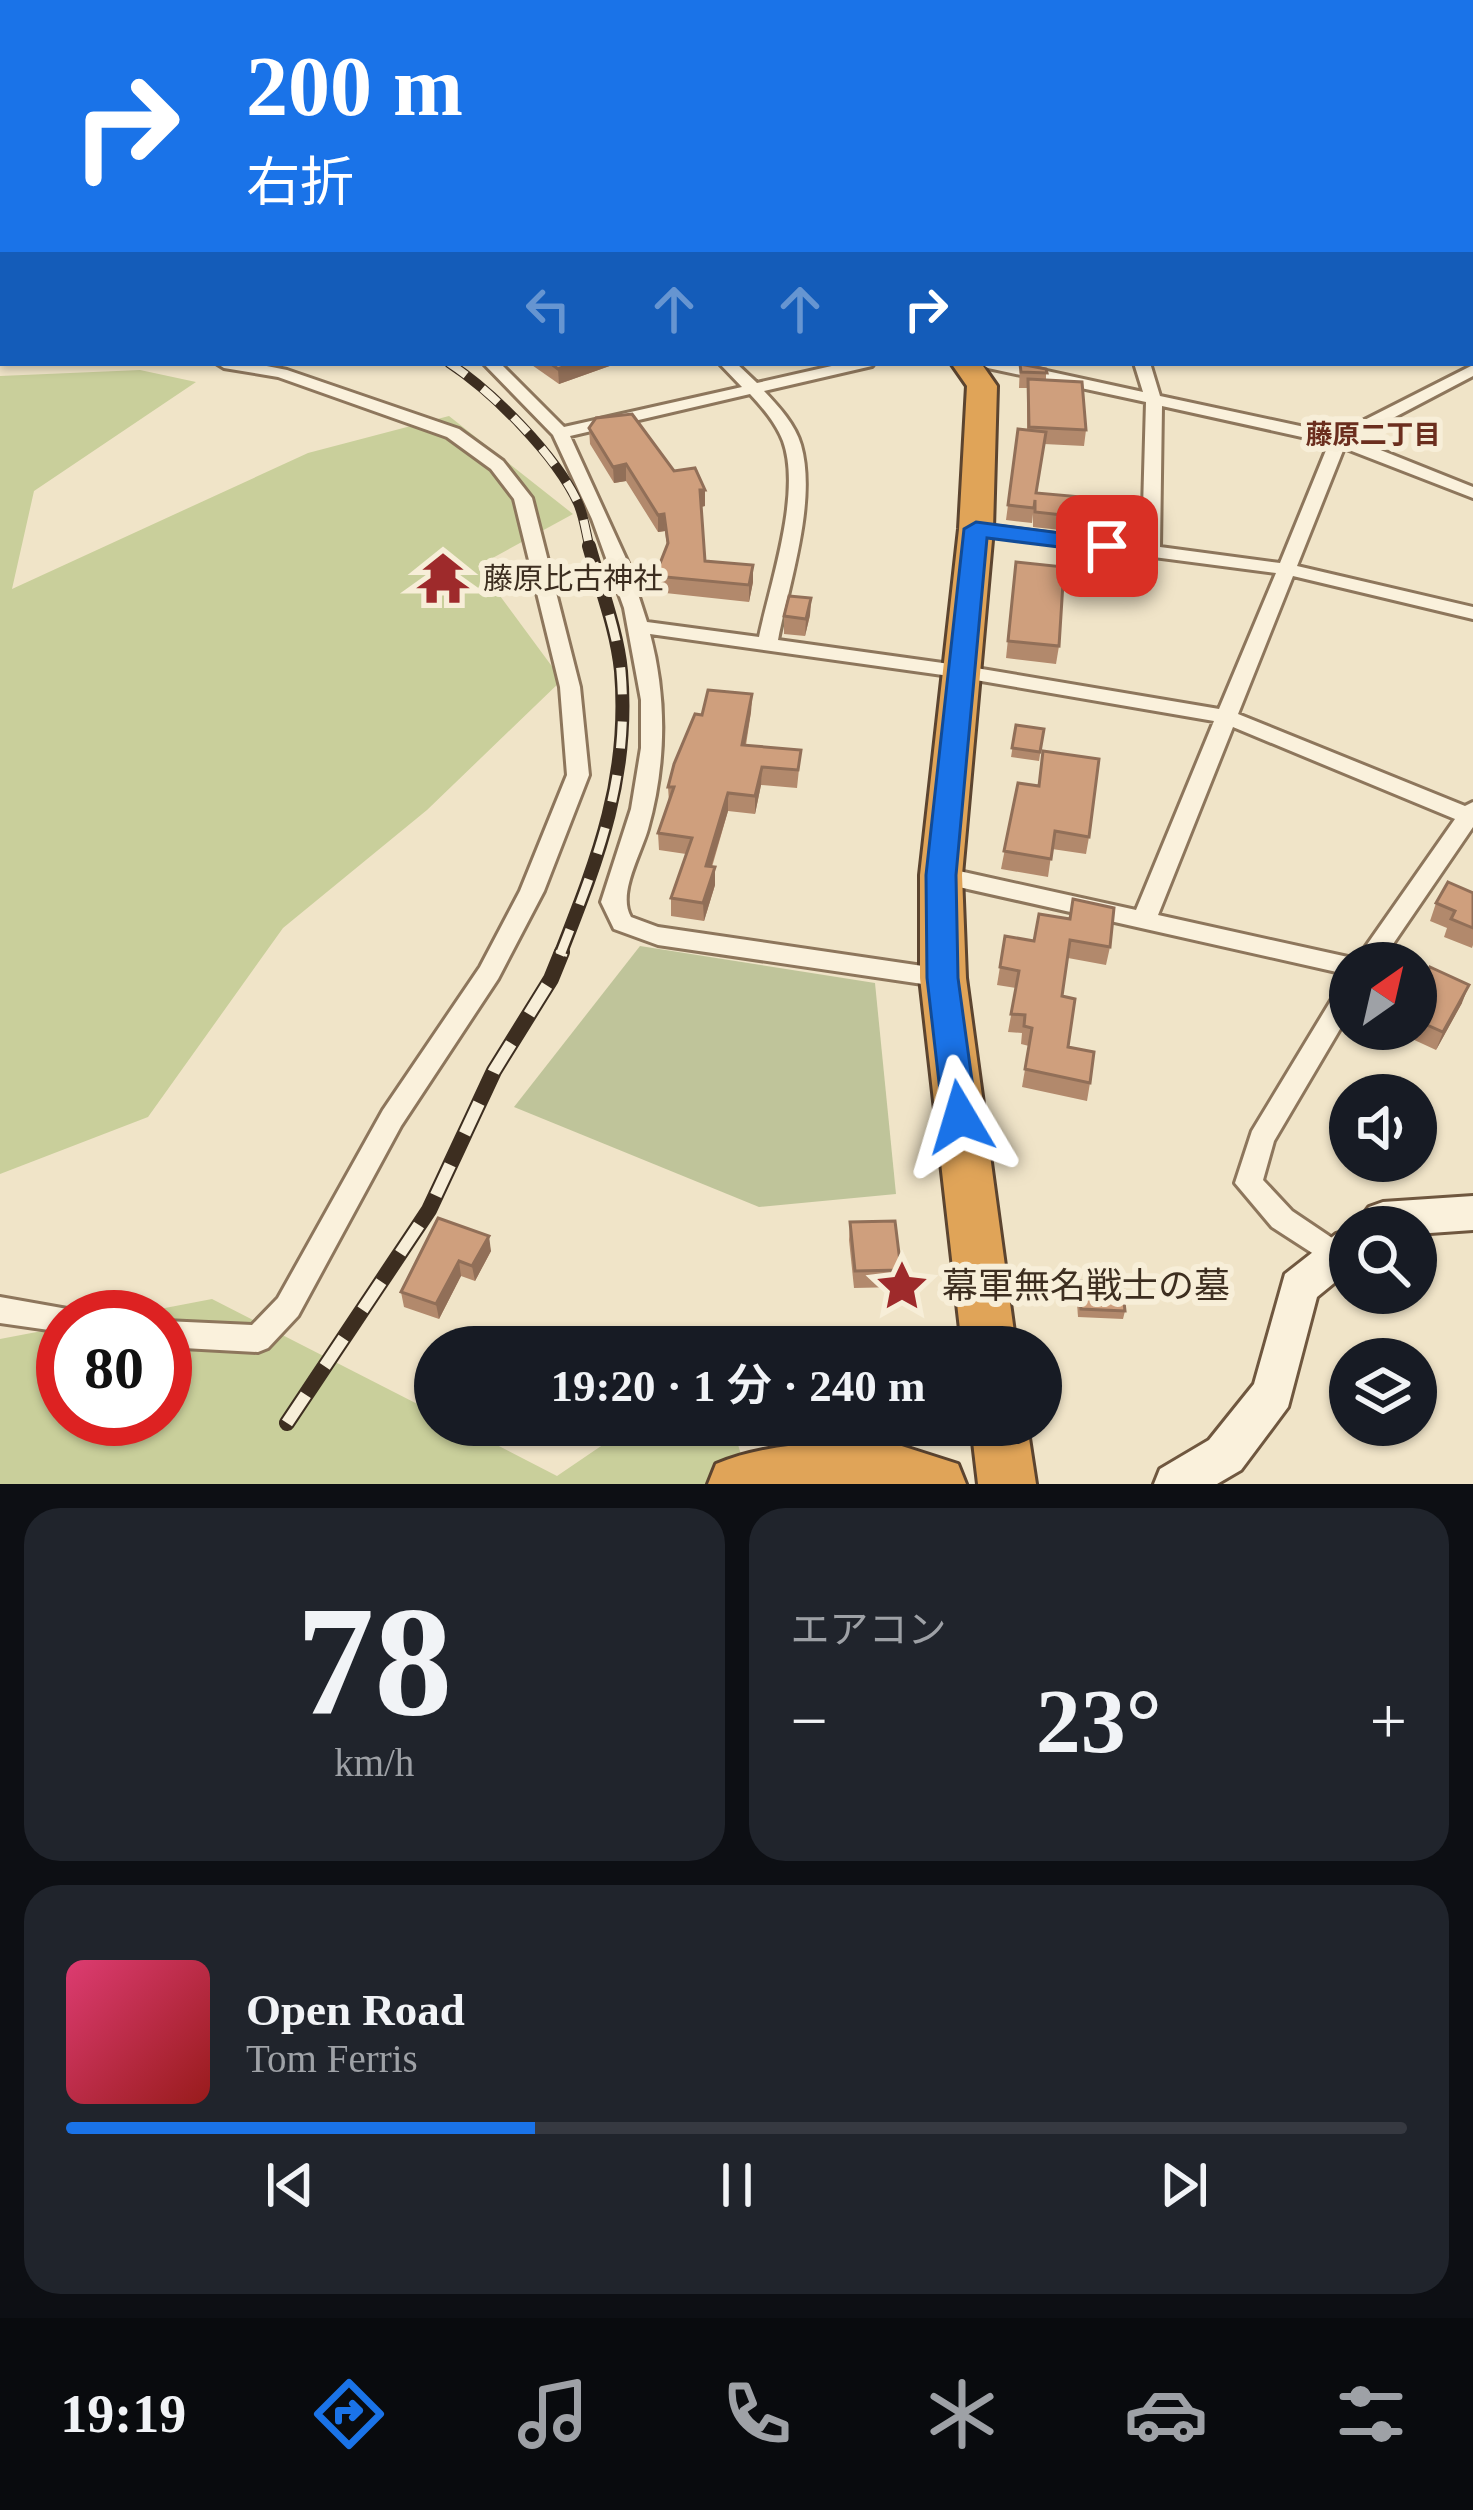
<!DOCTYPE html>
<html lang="ja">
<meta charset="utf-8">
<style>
:root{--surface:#171b24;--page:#20242c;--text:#f1f3f6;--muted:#9ea1a6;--line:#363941;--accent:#1a73e8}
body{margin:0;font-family:"Times New Roman","Noto Sans JP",serif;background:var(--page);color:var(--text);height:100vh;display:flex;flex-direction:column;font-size:45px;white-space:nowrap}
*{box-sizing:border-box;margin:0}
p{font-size:39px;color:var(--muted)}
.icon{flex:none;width:66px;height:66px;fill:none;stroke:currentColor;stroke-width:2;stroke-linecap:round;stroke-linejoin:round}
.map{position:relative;height:1484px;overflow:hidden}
.sheet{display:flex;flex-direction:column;gap:24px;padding:24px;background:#0d0f14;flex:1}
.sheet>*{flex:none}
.guide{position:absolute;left:0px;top:0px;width:1473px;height:366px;box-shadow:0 3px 9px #0004;background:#1a73e8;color:#fff;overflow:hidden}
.needle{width:78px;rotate:34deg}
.fabs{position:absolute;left:1329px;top:942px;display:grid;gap:24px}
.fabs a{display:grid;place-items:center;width:108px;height:108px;border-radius:50%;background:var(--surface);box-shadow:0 3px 9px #0004;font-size:60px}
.speed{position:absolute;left:36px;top:1290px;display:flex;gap:24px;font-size:60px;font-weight:700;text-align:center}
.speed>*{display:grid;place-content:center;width:156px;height:156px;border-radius:50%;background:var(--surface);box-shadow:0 3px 9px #0004;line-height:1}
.speed .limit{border:18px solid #d22;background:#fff;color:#111}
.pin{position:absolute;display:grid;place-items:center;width:102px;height:102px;color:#fff;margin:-51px;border-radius:24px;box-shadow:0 6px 18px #0006}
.me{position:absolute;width:132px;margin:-66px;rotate:353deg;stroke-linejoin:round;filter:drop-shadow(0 0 9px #0008)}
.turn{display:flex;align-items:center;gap:42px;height:252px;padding:0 48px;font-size:54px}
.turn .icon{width:156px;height:156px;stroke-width:2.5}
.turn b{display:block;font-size:84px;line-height:102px}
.lanes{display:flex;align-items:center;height:114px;padding:0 48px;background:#0003;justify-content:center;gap:60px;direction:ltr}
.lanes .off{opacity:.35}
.big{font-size:90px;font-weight:600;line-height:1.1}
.sheet .tile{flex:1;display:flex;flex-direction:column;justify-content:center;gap:18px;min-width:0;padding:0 42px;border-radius:36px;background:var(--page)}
.sheet .dial{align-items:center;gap:0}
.dial b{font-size:156px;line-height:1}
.song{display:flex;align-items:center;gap:36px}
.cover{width:144px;height:144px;border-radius:18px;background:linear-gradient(135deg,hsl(340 70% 55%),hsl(0 70% 35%))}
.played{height:12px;border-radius:6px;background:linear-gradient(90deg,var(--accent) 35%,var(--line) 35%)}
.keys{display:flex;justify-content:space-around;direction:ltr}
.heat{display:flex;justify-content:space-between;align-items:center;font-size:66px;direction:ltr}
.sheet .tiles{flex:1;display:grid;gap:24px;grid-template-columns:1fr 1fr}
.tile:last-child{grid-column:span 2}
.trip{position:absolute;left:414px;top:1326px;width:648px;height:120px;border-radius:60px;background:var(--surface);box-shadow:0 3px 9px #0004;font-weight:600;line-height:120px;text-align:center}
.dock{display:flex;height:192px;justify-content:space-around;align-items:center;background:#090b0e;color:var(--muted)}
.dock .icon{width:84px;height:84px}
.dock .current{color:var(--accent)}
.dock b{font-size:54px;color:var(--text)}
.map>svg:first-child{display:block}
.green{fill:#c9cf9b}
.cemetery{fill:#bfc49a}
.water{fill:#a9c4bc;stroke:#6f938a;stroke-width:3}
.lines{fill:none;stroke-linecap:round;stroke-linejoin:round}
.street-casing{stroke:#8d765c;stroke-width:6}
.secondary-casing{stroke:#6f573f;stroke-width:6}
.highway-casing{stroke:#5b4430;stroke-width:6}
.street{fill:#faf1dc;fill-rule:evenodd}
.secondary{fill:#faf1dc;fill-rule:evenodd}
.highway{fill:#e0a458;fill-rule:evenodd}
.rail-far3-casing{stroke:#3d2e20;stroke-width:8}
.rail-far2-casing{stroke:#3d2e20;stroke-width:10}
.rail-far1-casing{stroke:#3d2e20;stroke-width:14}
.rail-casing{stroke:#3d2e20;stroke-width:16}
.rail-far3{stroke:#f7eed8;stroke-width:4.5;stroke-dasharray:15;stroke-linecap:butt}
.rail-far2{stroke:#f7eed8;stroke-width:8;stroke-dasharray:21;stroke-linecap:butt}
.rail-far1{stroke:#f7eed8;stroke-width:9;stroke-dasharray:27;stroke-linecap:butt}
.rail{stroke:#f7eed8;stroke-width:12;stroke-dasharray:34;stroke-linecap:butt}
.wall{fill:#b2896c}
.shaded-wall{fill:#916f58}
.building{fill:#cf9f7d;stroke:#916f58;stroke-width:3}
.route{fill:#1a73e8;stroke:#114b97;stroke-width:3}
.labels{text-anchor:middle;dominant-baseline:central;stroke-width:12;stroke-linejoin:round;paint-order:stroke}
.far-neighbourhood-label{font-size:27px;font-weight:bold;fill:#6b2e1e;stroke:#f7eed8}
.poi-label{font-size:30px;fill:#3d2e20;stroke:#f7eed8;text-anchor:start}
.near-poi-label{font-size:36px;fill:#3d2e20;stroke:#f7eed8;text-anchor:start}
</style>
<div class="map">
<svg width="1473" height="1484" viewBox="0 0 1473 1484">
<rect width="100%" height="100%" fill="#f0e4c8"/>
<g class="green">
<polygon points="140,370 196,382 34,491 12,589 308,453 449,416 573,514 478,566 562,680 427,810 283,928 148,1117 0,1174 0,376"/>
<polygon points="212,1299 435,1413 435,1425 458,1425 557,1476 632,1425 732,1425 750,1484 0,1484 0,1339 63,1327 63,1419 165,1419 165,1317 118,1317"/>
</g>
<polygon class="cemetery" points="640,946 875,983 896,1194 759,1207 514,1107"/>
<polygon class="water" points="0,0 1144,0 1152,3 3,3 0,121"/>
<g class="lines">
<g class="street-casing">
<g id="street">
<rect x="1470" y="18" width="3" height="7"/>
<polygon points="3,132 3,140 0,141 0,133"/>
<polygon points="1470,323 1473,324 1473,334 1470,333"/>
<rect x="0" y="348" width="3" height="10"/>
<polygon points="216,363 251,363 287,370 459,429 503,461 532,498 580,687 589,775 544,891 498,979 401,1126 298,1316 268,1348 258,1352 165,1347 165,1321 252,1325 278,1298 383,1110 480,967 520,891 567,775 560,687 514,499 491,469 447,437 278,377 224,368"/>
<path d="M483 363H500L564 427 742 387 719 363H736L757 383 845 363H874L872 366 764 391C779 407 795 424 801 445 817 501 789 584 778 640L964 666 1219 709 1276 573 970 533 967 529 976 524 1142 545 1146 402 988 368 980 363H1010L1143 392 1134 363H1150L1160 396 1337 434 1473 365V376L1353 439 1473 487V498L1344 448 1297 566 1473 607V619L1293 576 1238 714 1465 806 1473 802V827L1380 963H1350V975L941 883 933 881 930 875 933 869 941 867 1136 910 1214 721 964 678 650 634C667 698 666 765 648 829 641 854 617 894 631 917L658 927 943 969 952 971 955 978 952 985 943 987 658 945 614 929 601 902 631 809 641 748V700L624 608 592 519 553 435ZM750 394C763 408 776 423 783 441 802 493 770 584 759 637L647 622 628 563 570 436ZM1162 406 1329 443 1280 563 1160 547ZM1233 727 1455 819 1357 959 1158 915Z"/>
<polygon points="1350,982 1350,1012 1274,1141 1263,1180 1292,1211 1347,1248 1350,1259 1347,1266 1337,1269 1272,1227 1235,1183 1252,1131 1341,984"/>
<polygon points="0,1297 73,1310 77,1317 63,1317 63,1332 0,1323"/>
</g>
</g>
<g class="secondary-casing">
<g id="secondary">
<polygon points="285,0 302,0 304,3 287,3"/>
<polygon points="1473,1196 1473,1230 1416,1234 1416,1227 1354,1227 1369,1207 1383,1202"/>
<polygon points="1350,1229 1350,1270 1317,1297 1288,1407 1241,1470 1217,1484 1154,1484 1160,1469 1209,1440 1254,1384 1285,1274 1336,1234"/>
</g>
</g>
<g class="highway-casing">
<g id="highway">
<rect x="422" y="0" width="20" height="3"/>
<rect x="1470" y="61" width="3" height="13"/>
<polygon points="951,363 981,363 997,386 993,529 962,875 966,978 1016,1347 962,1347 920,978 920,875 959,529 967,386"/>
<polygon points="971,1425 1027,1425 1036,1484 978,1484"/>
<path d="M883 1440 958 1464 966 1484H708L716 1464C769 1442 827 1443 883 1440Z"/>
</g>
</g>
<use href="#street" class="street"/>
<use href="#secondary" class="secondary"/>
<use href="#highway" class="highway"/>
<g class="rail-far3-casing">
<polyline id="rail-far3" points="0,5 3,9"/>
</g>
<g class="rail-far2-casing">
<path id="rail-far2" d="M449 363C492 391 556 455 578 503 584 516 586 534 590 549"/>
</g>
<g class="rail-far1-casing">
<path id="rail-far1" d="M560 955C598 858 630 778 621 671 617 630 600 586 589 546"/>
</g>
<g class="rail-casing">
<polyline id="rail" points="287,1423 429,1210 494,1071 551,979 562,952"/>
</g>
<use href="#rail-far3" class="rail-far3"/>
<use href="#rail-far2" class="rail-far2"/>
<use href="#rail-far1" class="rail-far1"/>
<use href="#rail" class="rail"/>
</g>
<g class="wall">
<polygon points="1208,0 1432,0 1432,3 1215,3"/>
<polygon points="529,363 618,363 559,384"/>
<polygon points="1020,364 1046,369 1046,380 1086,430 1084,446 1044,444 1036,493 1081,517 1079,532 1033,527 1033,514 1032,523 1006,520 1018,429 1027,430 1027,388 1019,388"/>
<polygon points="589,428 674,471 705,490 705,506 701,507 705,561 753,565 753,582 749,602 656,592 655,576 667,546 665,531 658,532 626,481 614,483 590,444"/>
<polygon points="1016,562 1059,646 1056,664 1006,658"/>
<polygon points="811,598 810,615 805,636 784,634 784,616"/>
<polygon points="752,694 751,712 746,745 801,750 797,788 761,785 755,814 728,811 712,867 715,885 704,921 671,916 671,898 686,854 659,850 658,833 669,802 668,787 702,715"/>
<polygon points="1016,725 1044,729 1039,761 1011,757"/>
<polygon points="1018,783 1089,837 1086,854 1052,849 1048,877 1001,869"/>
<polygon points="1473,893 1473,945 1472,948 1444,937 1447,928 1430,921 1436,903"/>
<polygon points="1039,914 1110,947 1106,965 1068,958 1062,996 1068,1047 1090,1083 1087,1101 1022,1087 1029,1046 1021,1044 1022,1033 1008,1032 1016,988 997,985 1005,936 1034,941"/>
<polygon points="1416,992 1462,1003 1436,1050 1397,1032 1398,1029 1416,1029"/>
<polygon points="438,1218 491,1251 475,1281 461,1276 439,1319 404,1307 401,1292"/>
<polygon points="850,1222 901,1270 899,1287 854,1288 849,1240"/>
<polygon points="1078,1281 1125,1311 1123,1319 1078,1317 1076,1290"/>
</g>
<g class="shaded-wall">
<polygon points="1329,0 1353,0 1352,3 1318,3"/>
<polygon points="1413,0 1432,0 1432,3 1405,3"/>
<polygon points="573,363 618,363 559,384 558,369"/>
<polygon points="626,464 626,481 614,483 613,467"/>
<polygon points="700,490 705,490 705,506 700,507"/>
<polygon points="664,514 665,531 658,532 658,515"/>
<polygon points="753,565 753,582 749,602 749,585"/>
<polygon points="811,598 810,615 805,636 806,619"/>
<polygon points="752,694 751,712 742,762 742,745"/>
<polygon points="762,767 761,785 755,814 755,796"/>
<polygon points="728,793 728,811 706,884 706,866"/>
<polygon points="715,867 715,885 704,921 703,903"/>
<polygon points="1469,985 1462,1003 1436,1050 1443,1032"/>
<polygon points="489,1236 491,1251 475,1281 472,1266"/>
<polygon points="459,1261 461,1276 439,1319 436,1304"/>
</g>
<g class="building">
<polygon points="1275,0 1329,0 1318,3 1286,3"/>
<polygon points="1375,0 1413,0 1405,3 1385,3"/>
<polygon points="550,363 573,363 558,369"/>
<polygon points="1020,364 1046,369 1047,373 1021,372"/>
<polygon points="1028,379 1082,382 1086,430 1029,427"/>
<polygon points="632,414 674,471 695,468 705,490 700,490 705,561 753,565 749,585 655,576 668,543 664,514 658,515 626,464 613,467 589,428 596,418"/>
<polygon points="1018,429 1046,432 1036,493 1082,497 1081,517 1035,512 1035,500 1034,508 1008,505"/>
<polygon points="1016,562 1064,567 1059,646 1008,641"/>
<polygon points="789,596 811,598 806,619 784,616"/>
<polygon points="708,690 752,694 742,745 801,750 798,770 762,767 755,796 728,793 706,866 715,867 703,903 671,898 692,838 658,833 674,787 668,787 674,764 695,714 702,715"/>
<polygon points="1016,725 1044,729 1040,752 1012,748"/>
<polygon points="1043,751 1099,759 1089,837 1055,831 1051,859 1004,851 1018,783 1039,786"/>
<polygon points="1448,882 1473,893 1473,928 1451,919 1455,911 1436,903"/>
<polygon points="1073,899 1114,908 1110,947 1070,940 1062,996 1075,999 1068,1047 1094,1052 1090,1083 1025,1069 1032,1028 1024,1026 1025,1015 1011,1014 1019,971 1000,967 1005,936 1034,941 1039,914 1070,919"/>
<polygon points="1430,967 1469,985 1443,1032 1416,1020 1416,992"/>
<polygon points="438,1218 489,1236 472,1266 459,1261 436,1304 401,1292"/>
<polygon points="895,1221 901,1270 855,1271 850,1222"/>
<polygon points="1078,1281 1122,1283 1125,1311 1081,1309"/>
</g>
<polygon class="route" points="976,522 1107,539 1119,546 1107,553 987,538 956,875 958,978 977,1117 972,1126 960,1131 948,1126 943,1117 927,978 926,875 964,529"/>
<defs>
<g id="temple-bare" transform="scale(4.14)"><path d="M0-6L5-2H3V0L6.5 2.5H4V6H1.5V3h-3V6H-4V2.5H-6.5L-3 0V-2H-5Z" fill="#9e2a2b" stroke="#f7eed8" stroke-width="2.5" paint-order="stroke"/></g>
<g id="sight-bare" transform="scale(4.14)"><path d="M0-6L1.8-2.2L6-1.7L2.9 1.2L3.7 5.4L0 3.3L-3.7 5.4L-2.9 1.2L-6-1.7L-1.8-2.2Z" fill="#9e2a2b" stroke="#f7eed8" stroke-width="2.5" paint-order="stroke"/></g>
</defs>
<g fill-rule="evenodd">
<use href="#temple-bare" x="443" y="578"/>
<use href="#sight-bare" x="902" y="1286"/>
</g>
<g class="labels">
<g class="far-neighbourhood-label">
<text x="1373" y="435">藤原二丁目</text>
</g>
<g class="poi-label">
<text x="483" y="578">藤原比古神社</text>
</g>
<g class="near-poi-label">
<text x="942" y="1286">幕軍無名戦士の墓</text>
</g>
</g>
</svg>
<div class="fabs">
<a><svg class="needle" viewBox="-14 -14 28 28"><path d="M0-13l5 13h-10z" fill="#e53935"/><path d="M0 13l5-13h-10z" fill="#9ea1a6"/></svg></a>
<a><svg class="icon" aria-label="sound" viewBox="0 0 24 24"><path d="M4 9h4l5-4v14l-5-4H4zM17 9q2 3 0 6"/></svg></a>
<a><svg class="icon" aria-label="search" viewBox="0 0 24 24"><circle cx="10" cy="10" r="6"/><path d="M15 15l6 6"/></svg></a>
<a><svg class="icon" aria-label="layers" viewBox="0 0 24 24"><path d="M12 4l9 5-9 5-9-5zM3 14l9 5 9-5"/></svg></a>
</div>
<div class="speed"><div class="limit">80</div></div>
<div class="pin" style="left:1107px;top:546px;background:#d93025"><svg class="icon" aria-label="arrive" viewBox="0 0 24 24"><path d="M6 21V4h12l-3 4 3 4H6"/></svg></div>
<svg class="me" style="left:960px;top:1117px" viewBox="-20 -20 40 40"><path d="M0-17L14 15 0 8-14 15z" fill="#1a73e8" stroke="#fff" stroke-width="4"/></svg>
<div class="trip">19:20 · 1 分 · 240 m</div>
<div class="guide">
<div class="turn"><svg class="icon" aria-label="right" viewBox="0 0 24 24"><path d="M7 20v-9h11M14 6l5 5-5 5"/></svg><div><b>200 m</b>右折</div></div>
<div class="lanes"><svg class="icon off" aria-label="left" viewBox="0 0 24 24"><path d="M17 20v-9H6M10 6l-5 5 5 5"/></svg><svg class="icon off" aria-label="ahead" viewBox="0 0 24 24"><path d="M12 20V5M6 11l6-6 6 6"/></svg><svg class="icon off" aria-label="ahead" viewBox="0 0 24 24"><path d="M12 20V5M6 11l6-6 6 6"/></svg><svg class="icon" aria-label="right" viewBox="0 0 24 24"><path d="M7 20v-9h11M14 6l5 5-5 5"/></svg></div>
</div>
</div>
<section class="sheet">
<div class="tiles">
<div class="tile dial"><b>78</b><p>km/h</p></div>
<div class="tile"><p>エアコン</p>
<div class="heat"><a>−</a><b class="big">23°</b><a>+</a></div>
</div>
<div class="tile">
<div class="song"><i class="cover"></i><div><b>Open Road</b><p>Tom Ferris</p></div></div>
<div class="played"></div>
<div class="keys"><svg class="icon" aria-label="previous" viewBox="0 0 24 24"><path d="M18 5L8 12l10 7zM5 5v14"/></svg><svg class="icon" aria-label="pause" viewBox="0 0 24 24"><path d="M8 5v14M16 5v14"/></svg><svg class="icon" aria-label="next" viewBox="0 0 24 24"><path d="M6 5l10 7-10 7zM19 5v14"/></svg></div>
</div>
</div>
</section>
<nav class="dock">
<b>19:19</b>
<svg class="icon current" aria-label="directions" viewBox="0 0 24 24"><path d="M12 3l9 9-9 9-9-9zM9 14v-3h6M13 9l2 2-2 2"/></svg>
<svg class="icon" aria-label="music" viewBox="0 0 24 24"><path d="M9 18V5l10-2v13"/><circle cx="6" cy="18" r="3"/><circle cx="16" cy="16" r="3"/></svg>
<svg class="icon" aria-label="phone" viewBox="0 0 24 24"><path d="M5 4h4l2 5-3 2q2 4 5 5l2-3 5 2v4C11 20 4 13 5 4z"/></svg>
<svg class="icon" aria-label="climate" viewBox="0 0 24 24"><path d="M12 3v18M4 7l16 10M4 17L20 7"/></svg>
<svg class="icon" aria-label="car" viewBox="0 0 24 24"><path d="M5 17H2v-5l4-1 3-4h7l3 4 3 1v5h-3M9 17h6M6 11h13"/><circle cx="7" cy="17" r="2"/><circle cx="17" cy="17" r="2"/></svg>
<svg class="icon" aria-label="filters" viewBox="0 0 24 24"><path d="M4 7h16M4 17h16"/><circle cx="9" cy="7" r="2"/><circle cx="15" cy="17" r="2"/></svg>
</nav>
